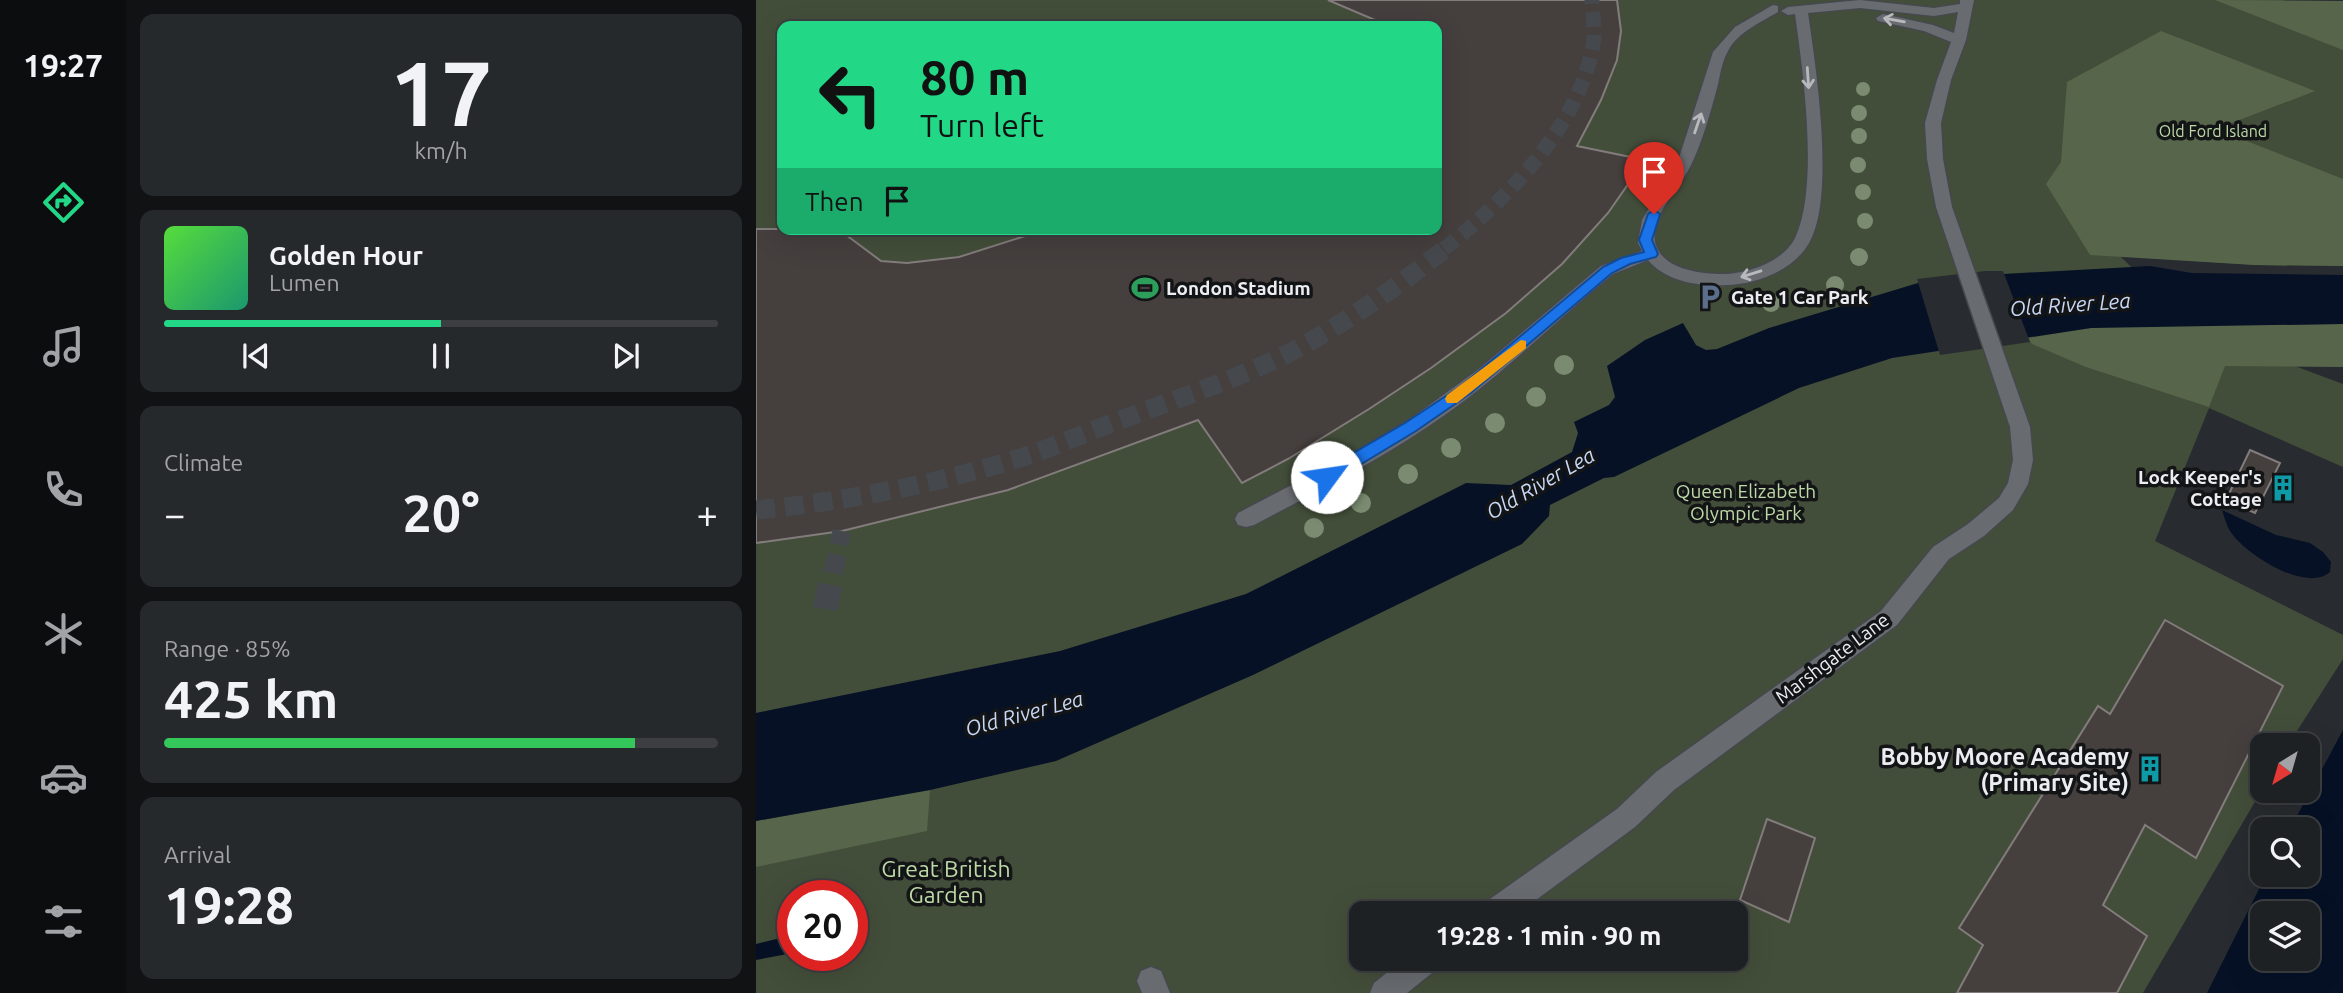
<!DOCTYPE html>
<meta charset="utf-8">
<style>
:root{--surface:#1e2124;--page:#26292c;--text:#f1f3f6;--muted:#a1a3a6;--line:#3c3e41;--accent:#22d887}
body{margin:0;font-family:Ubuntu,sans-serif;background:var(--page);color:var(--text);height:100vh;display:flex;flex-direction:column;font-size:26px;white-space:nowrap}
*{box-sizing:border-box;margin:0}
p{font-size:23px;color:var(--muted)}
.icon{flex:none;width:38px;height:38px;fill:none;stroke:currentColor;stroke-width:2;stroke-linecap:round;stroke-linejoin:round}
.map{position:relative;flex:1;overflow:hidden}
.sheet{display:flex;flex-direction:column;gap:14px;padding:14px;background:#101214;width:630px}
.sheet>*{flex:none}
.hud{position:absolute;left:21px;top:21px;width:665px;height:214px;border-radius:14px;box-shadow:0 7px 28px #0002,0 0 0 2px var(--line);background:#22d887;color:#111;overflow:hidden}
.needle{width:46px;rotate:217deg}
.controls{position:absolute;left:1494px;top:733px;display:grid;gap:14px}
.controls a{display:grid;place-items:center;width:70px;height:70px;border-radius:14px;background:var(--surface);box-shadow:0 7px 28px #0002,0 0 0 2px var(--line);font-size:35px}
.speed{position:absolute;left:21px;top:880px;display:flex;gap:14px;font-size:35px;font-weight:700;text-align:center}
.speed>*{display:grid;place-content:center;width:91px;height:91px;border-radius:50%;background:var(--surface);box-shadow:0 7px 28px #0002,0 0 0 2px var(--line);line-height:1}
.speed .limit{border:10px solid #d22;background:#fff;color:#111}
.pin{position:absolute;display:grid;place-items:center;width:60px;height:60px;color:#fff;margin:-72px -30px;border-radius:50% 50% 50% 0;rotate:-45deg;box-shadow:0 0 7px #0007}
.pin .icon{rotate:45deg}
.me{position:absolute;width:77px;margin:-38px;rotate:59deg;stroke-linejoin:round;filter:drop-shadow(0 0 5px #0008)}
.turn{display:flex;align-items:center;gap:24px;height:147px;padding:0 28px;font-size:32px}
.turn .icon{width:91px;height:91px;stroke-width:2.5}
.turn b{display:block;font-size:49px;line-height:60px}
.then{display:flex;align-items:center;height:66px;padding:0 28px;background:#0003;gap:14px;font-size:26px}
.big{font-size:52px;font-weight:700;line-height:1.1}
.sheet .widget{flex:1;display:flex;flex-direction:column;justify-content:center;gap:10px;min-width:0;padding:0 24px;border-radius:14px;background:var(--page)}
.sheet .dial{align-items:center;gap:0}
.dial b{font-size:91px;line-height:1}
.song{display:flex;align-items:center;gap:21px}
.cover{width:84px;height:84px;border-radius:10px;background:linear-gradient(135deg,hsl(110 70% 55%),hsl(160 70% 35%))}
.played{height:7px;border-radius:4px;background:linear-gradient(90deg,var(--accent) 50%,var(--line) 50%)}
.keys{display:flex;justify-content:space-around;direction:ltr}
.heat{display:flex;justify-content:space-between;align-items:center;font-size:38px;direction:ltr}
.charge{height:10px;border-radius:5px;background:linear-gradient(90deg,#34c759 85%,var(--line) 0)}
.trip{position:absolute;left:593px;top:901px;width:399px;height:70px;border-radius:14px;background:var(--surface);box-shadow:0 7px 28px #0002,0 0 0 2px var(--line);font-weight:700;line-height:70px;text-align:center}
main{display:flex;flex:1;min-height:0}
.menu{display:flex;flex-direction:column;width:126px;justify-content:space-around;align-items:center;background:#0c0d0e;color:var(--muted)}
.menu .icon{width:49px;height:49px}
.menu .current{color:var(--accent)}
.menu b{font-size:32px;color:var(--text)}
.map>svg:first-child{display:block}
.green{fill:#434e3a;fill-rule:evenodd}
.forest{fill:#57664b}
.water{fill:#061126;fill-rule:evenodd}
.pier{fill:#282c30}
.building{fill:#453f3e;stroke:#837c7c;stroke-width:2}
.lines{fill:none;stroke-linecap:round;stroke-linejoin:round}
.minor-tunnel-far2{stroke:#45494d;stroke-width:15;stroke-dasharray:15 8;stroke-linecap:butt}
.minor-tunnel-far1{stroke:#45494d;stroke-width:19;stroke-dasharray:19 10;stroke-linecap:butt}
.minor-tunnel{stroke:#45494d;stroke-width:25;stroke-dasharray:25 12;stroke-linecap:butt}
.minor-casing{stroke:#45484c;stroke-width:3}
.minor{fill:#686c71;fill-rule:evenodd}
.tree{fill:#7a8b71}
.oneway{stroke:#b7b9bd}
.route{fill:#1a73e8;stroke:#114b97;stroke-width:2}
.slow{fill:#f59e0b}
.labels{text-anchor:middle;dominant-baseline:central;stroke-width:7;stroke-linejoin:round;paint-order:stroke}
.far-park-label{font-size:16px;fill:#bdd9a6;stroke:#131416}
.poi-label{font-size:19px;font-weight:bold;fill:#ebedf0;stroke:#131416;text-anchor:start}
.park-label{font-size:19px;fill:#bdd9a6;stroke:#131416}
.street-label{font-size:19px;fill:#ebedf0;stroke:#131416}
.water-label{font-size:21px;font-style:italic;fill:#c7d8f6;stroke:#131416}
.near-poi-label{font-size:23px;font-weight:bold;fill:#ebedf0;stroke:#131416;text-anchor:end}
.near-park-label{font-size:23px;fill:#bdd9a6;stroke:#131416}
</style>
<main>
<nav class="menu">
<b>19:27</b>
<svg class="icon current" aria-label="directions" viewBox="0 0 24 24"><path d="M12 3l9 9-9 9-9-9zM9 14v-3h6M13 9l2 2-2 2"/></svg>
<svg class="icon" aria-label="music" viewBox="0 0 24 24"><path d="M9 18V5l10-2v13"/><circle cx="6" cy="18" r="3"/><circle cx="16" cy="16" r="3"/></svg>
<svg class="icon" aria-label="phone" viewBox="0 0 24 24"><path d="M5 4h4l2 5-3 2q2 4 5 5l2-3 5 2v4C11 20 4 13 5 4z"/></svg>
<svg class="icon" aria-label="climate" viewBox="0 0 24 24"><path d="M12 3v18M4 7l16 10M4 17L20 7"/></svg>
<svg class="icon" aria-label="car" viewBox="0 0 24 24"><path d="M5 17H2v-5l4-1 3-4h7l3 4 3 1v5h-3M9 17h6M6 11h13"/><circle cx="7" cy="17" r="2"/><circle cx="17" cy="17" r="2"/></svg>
<svg class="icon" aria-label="filters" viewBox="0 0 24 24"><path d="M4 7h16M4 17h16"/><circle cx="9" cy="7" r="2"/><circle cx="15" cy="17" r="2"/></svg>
</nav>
<section class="sheet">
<div class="widget dial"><b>17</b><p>km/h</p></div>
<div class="widget">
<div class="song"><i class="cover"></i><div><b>Golden Hour</b><p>Lumen</p></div></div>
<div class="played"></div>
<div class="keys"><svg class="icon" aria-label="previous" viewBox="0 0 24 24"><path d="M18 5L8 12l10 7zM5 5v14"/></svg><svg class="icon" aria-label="pause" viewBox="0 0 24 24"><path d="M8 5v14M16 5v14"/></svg><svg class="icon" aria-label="next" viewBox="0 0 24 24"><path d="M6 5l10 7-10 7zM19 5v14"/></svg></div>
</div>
<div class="widget"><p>Climate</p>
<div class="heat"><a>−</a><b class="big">20°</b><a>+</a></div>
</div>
<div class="widget"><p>Range · 85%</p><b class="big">425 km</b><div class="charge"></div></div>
<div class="widget"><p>Arrival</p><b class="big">19:28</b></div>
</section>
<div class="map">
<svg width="1587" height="993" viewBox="0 0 1587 993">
<rect width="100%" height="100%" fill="#282c30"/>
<path class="green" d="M0 0H1526L1587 25V266L1499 265 1364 256 1435 326 1485 325 1512 356 1587 384V467L1453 408 1399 541 1587 635V659L1532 745 1507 746V788L1387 993H0ZM26 26H681V229H26ZM37 896H96V956H37ZM606 914H980V959H606Z"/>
<g class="forest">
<polygon points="1459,0 1587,1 1587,50"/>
<polygon points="1405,31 1559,91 1460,129 1587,179 1587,266 1499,265 1334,255 1290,184 1305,162 1311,82"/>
<polygon points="1587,324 1587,367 1469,366 1453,407 1330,367 1276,344 1272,338 1335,328 1385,325"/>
<polygon points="174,790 171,831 0,867 0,821"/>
</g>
<g class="water">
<polygon points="1394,266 1436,273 1587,275 1587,324 1335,328 1136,358 1043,388 858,477 848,478 794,505 793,516 766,544 497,675 300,761 174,790 0,821 0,713 304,651 490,594 710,483 755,485 816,452 822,433 818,422 853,405 859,397 851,366 889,340 927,323 940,345 950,350 961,349 1013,328 1162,283 1229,275"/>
<path d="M1466 510 1520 535 1554 543 1567 552 1575 562 1574 572C1550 593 1492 555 1477 535 1471 528 1469 519 1466 510Z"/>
<path d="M1587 730V993H1451L1510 875H1552V830L1534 829ZM1507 914H1552V959H1507Z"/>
<polygon points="37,935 37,953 0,960 0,944"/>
</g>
<polygon class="pier" points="1229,271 1247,271 1274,342 1184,355 1161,279"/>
<g class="building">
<polygon points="572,0 861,0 865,31 861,60 845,100 821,146 889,160 852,213 806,264 750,313 675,368 613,409 532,459 486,483 442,420 252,490 86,531 0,543 0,229 82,229 125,261 151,263 203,257 291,229 681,229 681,26 633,26"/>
<polygon points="1494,450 1524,463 1499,513 1470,500"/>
<polygon points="1409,620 1527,686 1440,858 1389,825 1347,905 1391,936 1361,993 1201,993 1227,945 1203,928 1342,706 1354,714"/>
<polygon points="1011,819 1059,838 1033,922 984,900"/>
</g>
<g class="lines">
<path class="minor-tunnel-far2" d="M688 249C752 198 827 123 838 38 839 25 836 12 836 0"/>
<g class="minor-tunnel-far1">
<path d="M0 510C92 501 182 484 270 456 300 446 329 433 359 422 415 401 473 382 527 356 584 327 640 288 690 248"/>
<polyline points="77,573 86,531"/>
</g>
<polyline class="minor-tunnel" points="69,609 77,571"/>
<g class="minor-casing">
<g id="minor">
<path d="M1104 0 1178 8 1204 4V0H1218L1210 40 1195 80 1185 123 1187 159 1196 207 1274 427 1277 460 1272 484 1257 510 1228 536 1193 559 1141 625 918 790 879 827 761 914H723L727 904 861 809 900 772 1125 611 1177 547 1212 524 1243 498 1252 483 1257 460 1254 427 1180 207 1171 159 1169 123 1181 80 1195 42 1168 31 1122 21 1120 18 1127 14 1177 25 1198 33 1202 12 1178 16 1104 8 1052 13C1060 68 1078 187 1056 237 1043 268 1003 284 971 285 945 287 910 282 892 260L857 274C801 319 751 371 693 412 632 456 564 490 498 525L490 527 482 525 479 519 482 513 597 453 653 420 723 369 845 266 886 251 882 243 886 220 923 158 957 52 979 27 1017 5 1022 6V12C1005 22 982 32 972 51 965 63 964 78 960 92 953 117 946 143 934 167 923 189 889 221 901 248 911 269 941 273 962 274 988 275 1028 263 1040 236 1063 183 1047 72 1039 14L1032 15 1025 11 1032 7Z"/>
<polygon points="648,959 685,959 681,969 651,993 614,993 618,983"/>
<polygon points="395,967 405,971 414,993 386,993 381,981 385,971"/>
</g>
</g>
<use href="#minor" class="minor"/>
</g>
<g class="tree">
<circle cx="1107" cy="89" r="7"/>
<circle cx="1103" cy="113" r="8"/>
<circle cx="1103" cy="136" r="8"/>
<circle cx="1102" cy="165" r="8"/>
<circle cx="1107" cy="192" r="8"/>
<circle cx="1109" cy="221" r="8"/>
<circle cx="1103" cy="257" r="9"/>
<circle cx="1079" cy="285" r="9"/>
<circle cx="1015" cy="303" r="9"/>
<circle cx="808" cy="365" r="10"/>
<circle cx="780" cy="397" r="10"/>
<circle cx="739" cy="423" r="10"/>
<circle cx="695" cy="448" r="10"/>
<circle cx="652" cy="474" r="10"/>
<circle cx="605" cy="503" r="10"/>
<circle cx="558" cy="528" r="10"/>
</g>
<defs><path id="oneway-shaft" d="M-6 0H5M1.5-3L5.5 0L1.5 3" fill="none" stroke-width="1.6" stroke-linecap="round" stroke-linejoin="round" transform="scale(1.75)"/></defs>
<g class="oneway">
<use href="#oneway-shaft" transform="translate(1138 20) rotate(-170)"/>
<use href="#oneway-shaft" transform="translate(1052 78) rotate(86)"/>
<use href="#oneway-shaft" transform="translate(942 123) rotate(-71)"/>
<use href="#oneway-shaft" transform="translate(995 274) rotate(163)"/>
</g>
<polygon class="route" points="898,210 904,214 896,240 902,254 900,257 874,264 856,273 715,393 660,431 577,481 565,481 563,477 565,472 649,423 705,386 847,267 865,258 888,252 883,240 892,214"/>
<polygon class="slow" points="765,340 770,341 770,348 701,403 691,403 689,399 691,395"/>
<defs>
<g id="stadium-bare" transform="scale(2.1)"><path d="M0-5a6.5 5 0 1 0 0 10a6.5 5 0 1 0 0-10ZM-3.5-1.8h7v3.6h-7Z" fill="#2e9e5b" stroke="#131416" stroke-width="2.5" paint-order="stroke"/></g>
<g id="parking-bare" transform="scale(2.1)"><path d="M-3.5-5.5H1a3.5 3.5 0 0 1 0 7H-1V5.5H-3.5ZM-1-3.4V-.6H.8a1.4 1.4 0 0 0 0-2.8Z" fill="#5c6f8a" stroke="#131416" stroke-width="2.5" paint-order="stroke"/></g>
<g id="building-bare" transform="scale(2.1)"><path d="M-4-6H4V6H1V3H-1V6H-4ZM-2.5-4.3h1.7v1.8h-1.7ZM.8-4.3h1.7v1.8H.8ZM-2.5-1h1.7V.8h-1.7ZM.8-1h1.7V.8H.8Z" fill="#0f9aa8" stroke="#131416" stroke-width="2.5" paint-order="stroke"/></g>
</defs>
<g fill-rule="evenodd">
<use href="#stadium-bare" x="389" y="288"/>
<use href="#parking-bare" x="954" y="297"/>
<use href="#building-bare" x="1527" y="488"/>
<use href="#building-bare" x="1394" y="769"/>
</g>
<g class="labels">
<g class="far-park-label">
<text x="1457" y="131">Old Ford Island</text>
</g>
<g class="poi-label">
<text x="410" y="288">London Stadium</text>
<text x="975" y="297">Gate 1 Car Park</text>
<text x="1506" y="477" text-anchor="end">Lock Keeper's<tspan x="1506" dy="22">Cottage</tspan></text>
</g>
<g class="park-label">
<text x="990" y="491">Queen Elizabeth<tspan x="990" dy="22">Olympic Park</tspan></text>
</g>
<g class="street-label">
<text transform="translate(1076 658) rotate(-37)">Marshgate Lane</text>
</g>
<g class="water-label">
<text transform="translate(1314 304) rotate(-4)">Old River Lea</text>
<text transform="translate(784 483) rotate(-30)">Old River Lea</text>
<text transform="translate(268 713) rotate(-15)">Old River Lea</text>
</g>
<g class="near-poi-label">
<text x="1373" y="756">Bobby Moore Academy<tspan x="1373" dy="26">(Primary Site)</tspan></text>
</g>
<g class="near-park-label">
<text x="190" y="868">Great British<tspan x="190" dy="26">Garden</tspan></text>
</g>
</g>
</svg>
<div class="controls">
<a><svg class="needle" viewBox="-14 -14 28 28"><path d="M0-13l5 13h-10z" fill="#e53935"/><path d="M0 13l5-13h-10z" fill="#a1a3a6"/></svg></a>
<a><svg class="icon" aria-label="search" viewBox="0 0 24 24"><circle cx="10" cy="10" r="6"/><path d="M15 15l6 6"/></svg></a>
<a><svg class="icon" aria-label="layers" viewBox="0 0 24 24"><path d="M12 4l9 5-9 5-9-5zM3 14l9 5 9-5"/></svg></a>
</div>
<div class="speed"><div class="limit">20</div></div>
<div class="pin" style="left:898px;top:214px;background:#d93025"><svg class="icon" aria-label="arrive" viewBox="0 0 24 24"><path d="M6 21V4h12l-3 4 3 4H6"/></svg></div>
<svg class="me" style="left:571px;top:477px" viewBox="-20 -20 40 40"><circle r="19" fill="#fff"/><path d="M0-13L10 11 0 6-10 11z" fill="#1a73e8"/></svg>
<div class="trip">19:28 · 1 min · 90 m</div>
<div class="hud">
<div class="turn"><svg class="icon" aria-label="left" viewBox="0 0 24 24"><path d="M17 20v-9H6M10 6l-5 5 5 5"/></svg><div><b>80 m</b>Turn left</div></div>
<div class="then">Then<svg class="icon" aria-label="arrive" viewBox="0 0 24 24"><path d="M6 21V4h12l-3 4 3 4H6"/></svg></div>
</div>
</div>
</main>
